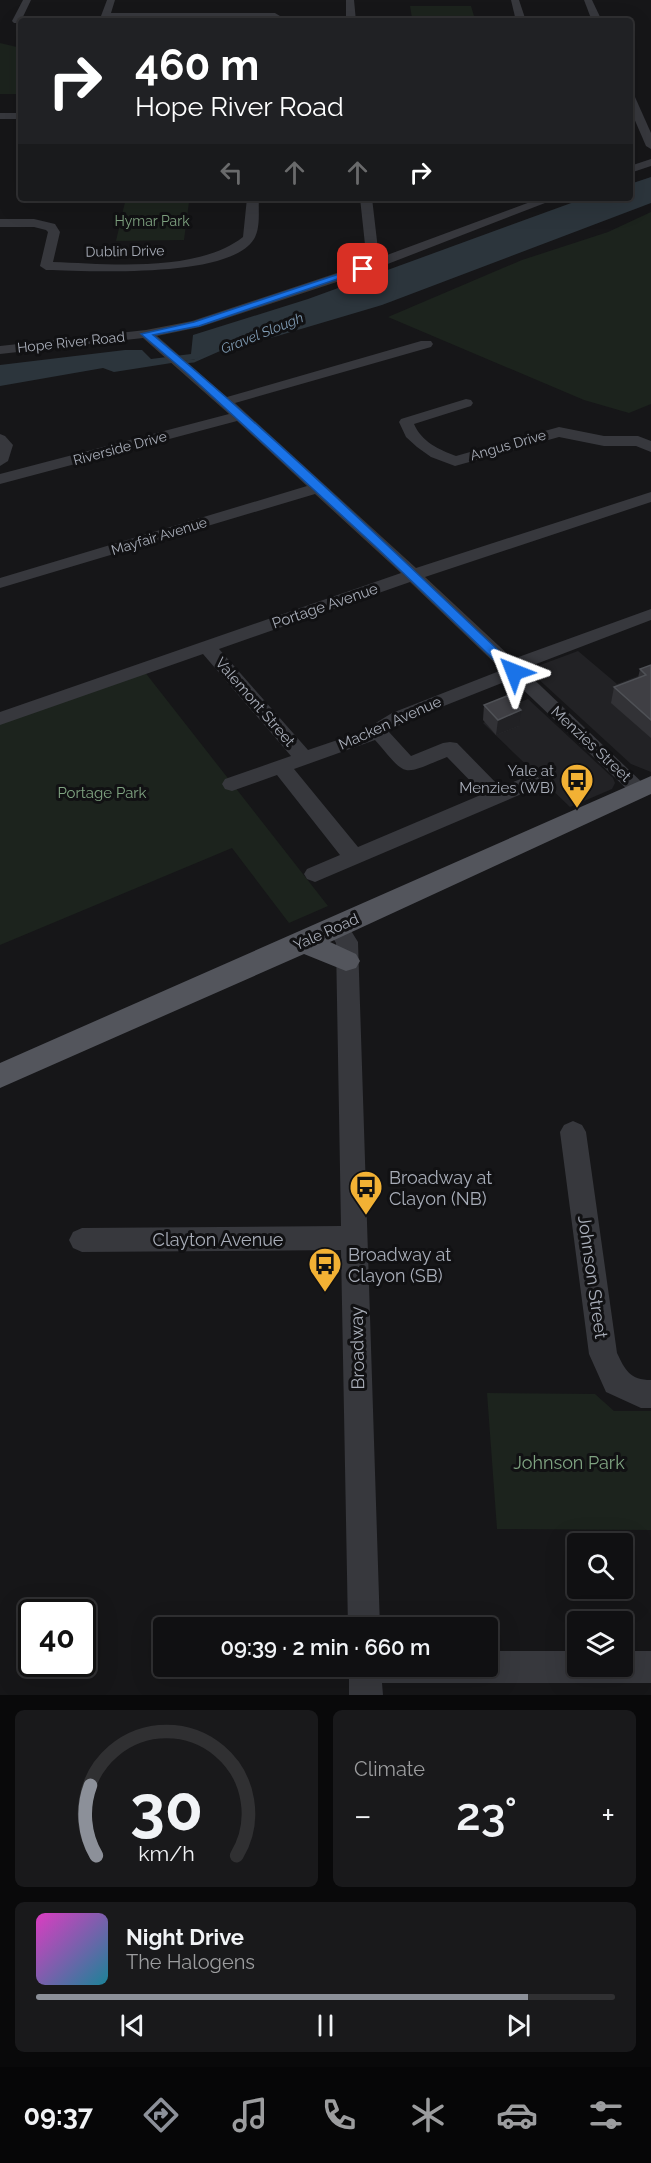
<!DOCTYPE html>
<meta charset="utf-8">
<style>
:root{--surface:#101012;--page:#19191b;--text:#f1f3f6;--muted:#9c9d9f;--line:#303032;--accent:#8c9099}
body{margin:0;font-family:Raleway,sans-serif;background:var(--page);color:var(--text);height:100vh;display:flex;flex-direction:column;font-size:22px;white-space:nowrap}
*{box-sizing:border-box;margin:0}
p{font-size:20px;color:var(--muted)}
.icon{flex:none;width:33px;height:33px;fill:none;stroke:currentColor;stroke-width:2;stroke-linecap:round;stroke-linejoin:round}
.map{position:relative;height:1695px;overflow:hidden}
.details{display:flex;flex-direction:column;gap:15px;padding:15px;background:#09090a;flex:1}
.details>*{flex:none}
.top-card{position:absolute;left:18px;top:18px;width:615px;height:183px;border-radius:6px;box-shadow:0 6px 24px #0002,0 0 0 2px var(--line);background:#202124;color:#fff;overflow:hidden}
.tools{position:absolute;left:567px;top:1533px;display:grid;gap:12px}
.tools a{display:grid;place-items:center;width:66px;height:66px;border-radius:6px;background:var(--surface);box-shadow:0 6px 24px #0002,0 0 0 2px var(--line);font-size:30px}
.speed{position:absolute;left:18px;top:1599px;display:flex;gap:12px;font-size:30px;font-weight:700;text-align:center}
.speed>*{display:grid;place-content:center;width:78px;height:78px;border-radius:50%;background:var(--surface);box-shadow:0 6px 24px #0002,0 0 0 2px var(--line);line-height:1}
.speed .limit{border:3px solid #111;border-radius:9px;background:#fff;color:#111}
.pin{position:absolute;display:grid;place-items:center;width:51px;height:51px;color:#fff;margin:-26px;border-radius:12px;box-shadow:0 3px 9px #0006}
.me{position:absolute;width:66px;margin:-33px;rotate:315deg;stroke-linejoin:round;filter:drop-shadow(0 0 4px #0008)}
.turn{display:flex;align-items:center;gap:21px;height:126px;padding:0 18px;font-size:27px}
.turn .icon{width:78px;height:78px;stroke-width:2.5}
.turn b{display:block;font-size:42px;line-height:51px}
.lanes{display:flex;align-items:center;height:57px;padding:0 18px;background:#0003;justify-content:center;gap:30px;direction:ltr}
.lanes .off{opacity:.35}
.big{font-size:45px;font-weight:600;line-height:1.1}
.details .widget{flex:1;display:flex;flex-direction:column;justify-content:center;gap:9px;min-width:0;padding:0 21px;border-radius:9px;background:var(--page)}
.details .dial{align-items:center;gap:0}
.dial svg{height:156px;overflow:visible;fill:none;stroke:var(--line);stroke-width:7;stroke-linecap:round;text-anchor:middle}
.dial text{fill:var(--text);stroke:none}
.song{display:flex;align-items:center;gap:18px}
.cover{width:72px;height:72px;border-radius:9px;background:linear-gradient(135deg,hsl(310 70% 55%),hsl(190 70% 35%))}
.played{height:6px;border-radius:3px;background:linear-gradient(90deg,var(--accent) 85%,var(--line) 85%)}
.keys{display:flex;justify-content:space-around;direction:ltr}
.heat{display:flex;justify-content:space-between;align-items:center;font-size:33px;direction:ltr}
.details .tiles{flex:1;display:grid;gap:15px;grid-template-columns:1fr 1fr}
.widget:last-child{grid-column:span 2}
.trip{position:absolute;left:153px;top:1617px;width:345px;height:60px;border-radius:6px;background:var(--surface);box-shadow:0 6px 24px #0002,0 0 0 2px var(--line);font-weight:600;line-height:60px;text-align:center}
.dock{display:flex;height:96px;justify-content:space-around;align-items:center;background:#060607;color:var(--muted)}
.dock .icon{width:42px;height:42px}
.dock .active{color:var(--accent)}
.dock b{font-size:27px;color:var(--text)}
.map>svg:first-child{display:block}
.built{fill:#222225}
.green{fill:#1c231d}
.water{fill:#2c353c}
.lines{fill:none;stroke-linecap:round;stroke-linejoin:round}
.stream{stroke:#2c353c;stroke-width:3}
.minor{fill:#37383d;fill-rule:evenodd}
.major{fill:#53555c;fill-rule:evenodd}
.wall{fill:#323236}
.shaded-wall{fill:#212124}
.building{fill:#3f3f44;stroke:#4f5156;stroke-width:1.5}
.route{fill:#1a73e8;stroke:#114b97;stroke-width:1.5}
.labels{text-anchor:middle;dominant-baseline:central;stroke-width:6;stroke-linejoin:round;paint-order:stroke}
.far-park-label{font-size:14px;fill:#7fa381;stroke:#111113}
.far-street-label{font-size:14px;fill:#a8adb8;stroke:#111113}
.far-water-label{font-size:14px;font-style:italic;fill:#7f9bb3;stroke:#111113}
.street-label{font-size:15px;fill:#a8adb8;stroke:#111113}
.poi-label{font-size:15px;fill:#a8adb8;stroke:#111113;text-anchor:end}
.park-label{font-size:15px;fill:#7fa381;stroke:#111113}
.near-poi-label{font-size:18px;fill:#a8adb8;stroke:#111113;text-anchor:start}
.near-street-label{font-size:18px;fill:#a8adb8;stroke:#111113}
.near-park-label{font-size:18px;fill:#7fa381;stroke:#111113}
</style>
<div class="map">
<svg width="651" height="1695" viewBox="0 0 651 1695">
<rect width="100%" height="100%" fill="#161618"/>
<g class="built">
<polygon points="578,651 617,684 651,671 651,772 631,764 534,675 533,670 535,667"/>
<polygon points="528,699 613,778 615,783 612,789 570,807 483,723 499,713 498,711"/>
</g>
<g class="green">
<polygon points="410,6 471,6 474,16 513,16 514,20 448,21 447,18 412,18"/>
<polygon points="0,43 21,48 21,94 0,94"/>
<polygon points="125,202 189,202 184,240 116,241"/>
<polygon points="651,212 651,404 629,413 584,400 388,317 522,260 608,232"/>
<polygon points="144,671 328,906 289,923 232,848 0,945 0,724"/>
<polygon points="487,1393 595,1394 614,1411 651,1411 651,1530 497,1529"/>
</g>
<polygon class="water" points="651,177 651,203 382,305 274,337 222,349 197,359 114,372 103,368 0,386 0,365 125,350 142,350 151,359 191,354 193,335 308,299 585,198 630,198 630,184"/>
<g class="lines">
<polyline class="stream" points="183,362 194,361 228,346"/>
<g class="minor">
<polygon points="23,0 31,0 20,23 14,23 12,21"/>
<polygon points="107,0 115,0 111,13 275,13 280,16 275,19 106,19 101,16"/>
<polygon points="346,0 354,0 356,21 346,21"/>
<polygon points="511,0 519,0 526,21 516,21"/>
<polygon points="584,0 592,0 602,21 592,21"/>
<polygon points="630,94 635,97 651,133 651,149 646,146 630,109"/>
<rect x="0" y="113" width="21" height="6"/>
<polygon points="651,159 651,166 630,173 630,166"/>
<path d="M247 198H259C258 211 261 227 254 239 230 279 89 271 46 270L40 266 48 232 46 230 34 227H0V219H34L55 224 60 232 53 262C109 264 197 273 243 237Z"/>
<path d="M360 198H372L379 258 541 198H558L367 272 200 327 157 336 227 397 421 341H431L433 344 431 347 235 403 416 568 651 492V502L425 577 513 659 651 609V620L523 669 649 789 646 794 639 796 632 794 512 679 406 721 389 732 411 756 443 743 450 742 457 743 500 787 531 775 538 777 541 782 538 787 315 882 307 879 304 874 307 869 340 855 277 775 232 791 225 789 222 784 225 779 291 756 203 654 0 725V712L401 573 315 494 0 588V578L307 486 237 421 0 484V474L229 414 143 338 0 354V346L146 330 192 321 367 263ZM410 582 502 670 392 713 361 732 308 750 219 649ZM375 740C408 778 400 776 447 757L483 794 358 847 294 769Z"/>
<path d="M466 399 471 400 473 403 471 406 414 424C421 441 439 450 456 456L559 427 604 436H638L651 441V452L636 446H604L559 437 455 466 431 457 417 447 406 437 399 422 401 419Z"/>
<polygon points="0,434 5,436 13,445 8,461 0,466"/>
<polygon points="337,919 345,921 358,942 380,1628 348,1628 341,1250 82,1252 73,1248 69,1240 73,1232 82,1228 341,1226 336,943 326,927 329,921"/>
<path d="M573 1121 582 1125 586 1132 617 1353C625 1370 630 1380 651 1380V1408H641L606 1392 589 1354 560 1132 564 1125Z"/>
<polygon points="488,1651 578,1651 578,1666 622,1666 622,1651 651,1651 651,1683 382,1683 383,1695 349,1695 349,1666 488,1666"/>
</g>
<polygon class="major" points="651,776 651,794 330,942 356,954 360,961 356,968 346,971 304,954 0,1088 0,1063"/>
</g>
<g class="wall">
<polygon points="651,665 651,738 611,703 614,687 638,678 640,669"/>
<polygon points="484,705 519,726 496,735 483,720"/>
</g>
<polygon class="shaded-wall" points="521,710 519,726 496,735 498,720"/>
<g class="building">
<polygon points="651,665 651,720 614,687 646,675 640,669"/>
<polygon points="507,696 521,710 498,720 484,705"/>
</g>
<path class="route" d="M360 267 367 269 199 326 153 335C280 440 398 556 518 669V675H510L375 546 187 373 141 334 194 322Z"/>
<defs>
<g id="bus-pin" transform="scale(1.725)"><path d="M0 17L-7.5 6A9.5 9.5 0 1 1 7.5 6Z" fill="#f2b134" stroke="#111113"/><path d="M-5-6H5V4H4V6H2V4H-2V6H-4V4H-5ZM-3.5-4V0h7V-4ZM-3.5 1.2v1.5H-2V1.2ZM2 1.2v1.5H3.5V1.2Z" fill="#111"/></g>
</defs>
<g fill-rule="evenodd">
<use href="#bus-pin" x="577" y="780"/>
<use href="#bus-pin" x="366" y="1187"/>
<use href="#bus-pin" x="325" y="1264"/>
</g>
<g class="labels">
<g class="far-park-label">
<text x="152" y="221">Hymar Park</text>
</g>
<g class="far-street-label">
<text transform="translate(125 251) rotate(-1)">Dublin Drive</text>
<text transform="translate(71 342) rotate(-6)">Hope River Road</text>
<text transform="translate(508 445) rotate(-16)">Angus Drive</text>
<text transform="translate(120 448) rotate(-15)">Riverside Drive</text>
<text transform="translate(159 536) rotate(-17)">Mayfair Avenue</text>
</g>
<g class="far-water-label">
<text transform="translate(262 333) rotate(-22)">Gravel Slough</text>
</g>
<g class="street-label">
<text transform="translate(325 606) rotate(-19)">Portage Avenue</text>
<text transform="translate(255 702) rotate(49)">Valemont Street</text>
<text transform="translate(390 723) rotate(-24)">Macken Avenue</text>
<text transform="translate(591 744) rotate(43)">Menzies Street</text>
<text transform="translate(326 932) rotate(-24)">Yale Road</text>
</g>
<g class="poi-label">
<text x="554" y="771">Yale at<tspan x="554" dy="17">Menzies (WB)</tspan></text>
</g>
<g class="park-label">
<text x="102" y="793">Portage Park</text>
</g>
<g class="near-poi-label">
<text x="389" y="1177">Broadway at<tspan x="389" dy="21">Clayon (NB)</tspan></text>
<text x="348" y="1254">Broadway at<tspan x="348" dy="21">Clayon (SB)</tspan></text>
</g>
<g class="near-street-label">
<text x="218" y="1239">Clayton Avenue</text>
<text transform="translate(593 1277) rotate(82)">Johnson Street</text>
<text transform="translate(357 1348) rotate(-91)">Broadway</text>
</g>
<g class="near-park-label">
<text x="569" y="1462">Johnson Park</text>
</g>
</g>
</svg>
<div class="tools">
<a><svg class="icon" aria-label="search" viewBox="0 0 24 24"><circle cx="10" cy="10" r="6"/><path d="M15 15l6 6"/></svg></a>
<a><svg class="icon" aria-label="layers" viewBox="0 0 24 24"><path d="M12 4l9 5-9 5-9-5zM3 14l9 5 9-5"/></svg></a>
</div>
<div class="speed"><div class="limit">40</div></div>
<div class="pin" style="left:363px;top:269px;background:#d93025"><svg class="icon" aria-label="arrive" viewBox="0 0 24 24"><path d="M6 21V4h12l-3 4 3 4H6"/></svg></div>
<svg class="me" style="left:514px;top:672px" viewBox="-20 -20 40 40"><path d="M0-17L14 15 0 8-14 15z" fill="#1a73e8" stroke="#fff" stroke-width="4"/></svg>
<div class="trip">09:39 · 2 min · 660 m</div>
<div class="top-card">
<div class="turn"><svg class="icon" aria-label="right" viewBox="0 0 24 24"><path d="M7 20v-9h11M14 6l5 5-5 5"/></svg><div><b>460 m</b>Hope River Road</div></div>
<div class="lanes"><svg class="icon off" aria-label="left" viewBox="0 0 24 24"><path d="M17 20v-9H6M10 6l-5 5 5 5"/></svg><svg class="icon off" aria-label="ahead" viewBox="0 0 24 24"><path d="M12 20V5M6 11l6-6 6 6"/></svg><svg class="icon off" aria-label="ahead" viewBox="0 0 24 24"><path d="M12 20V5M6 11l6-6 6 6"/></svg><svg class="icon" aria-label="right" viewBox="0 0 24 24"><path d="M7 20v-9h11M14 6l5 5-5 5"/></svg></div>
</div>
</div>
<section class="details">
<div class="tiles">
<div class="widget dial"><svg viewBox="0 0 100 80">
<path d="M14 69A42 42 0 1 1 86 69"/>
<path d="M14 69A42 42 0 0 1 11 33" stroke="#8c9099"/>
<text x="50" y="56" font-size="32" font-weight="700">30</text>
<text x="50" y="72" font-size="11">km/h</text>
</svg></div>
<div class="widget"><p>Climate</p>
<div class="heat"><a>−</a><b class="big">23°</b><a>+</a></div>
</div>
<div class="widget">
<div class="song"><i class="cover"></i><div><b>Night Drive</b><p>The Halogens</p></div></div>
<div class="played"></div>
<div class="keys"><svg class="icon" aria-label="previous" viewBox="0 0 24 24"><path d="M18 5L8 12l10 7zM5 5v14"/></svg><svg class="icon" aria-label="pause" viewBox="0 0 24 24"><path d="M8 5v14M16 5v14"/></svg><svg class="icon" aria-label="next" viewBox="0 0 24 24"><path d="M6 5l10 7-10 7zM19 5v14"/></svg></div>
</div>
</div>
</section>
<nav class="dock">
<b>09:37</b>
<svg class="icon active" aria-label="directions" viewBox="0 0 24 24"><path d="M12 3l9 9-9 9-9-9zM9 14v-3h6M13 9l2 2-2 2"/></svg>
<svg class="icon" aria-label="music" viewBox="0 0 24 24"><path d="M9 18V5l10-2v13"/><circle cx="6" cy="18" r="3"/><circle cx="16" cy="16" r="3"/></svg>
<svg class="icon" aria-label="phone" viewBox="0 0 24 24"><path d="M5 4h4l2 5-3 2q2 4 5 5l2-3 5 2v4C11 20 4 13 5 4z"/></svg>
<svg class="icon" aria-label="climate" viewBox="0 0 24 24"><path d="M12 3v18M4 7l16 10M4 17L20 7"/></svg>
<svg class="icon" aria-label="car" viewBox="0 0 24 24"><path d="M5 17H2v-5l4-1 3-4h7l3 4 3 1v5h-3M9 17h6M6 11h13"/><circle cx="7" cy="17" r="2"/><circle cx="17" cy="17" r="2"/></svg>
<svg class="icon" aria-label="filters" viewBox="0 0 24 24"><path d="M4 7h16M4 17h16"/><circle cx="9" cy="7" r="2"/><circle cx="15" cy="17" r="2"/></svg>
</nav>
